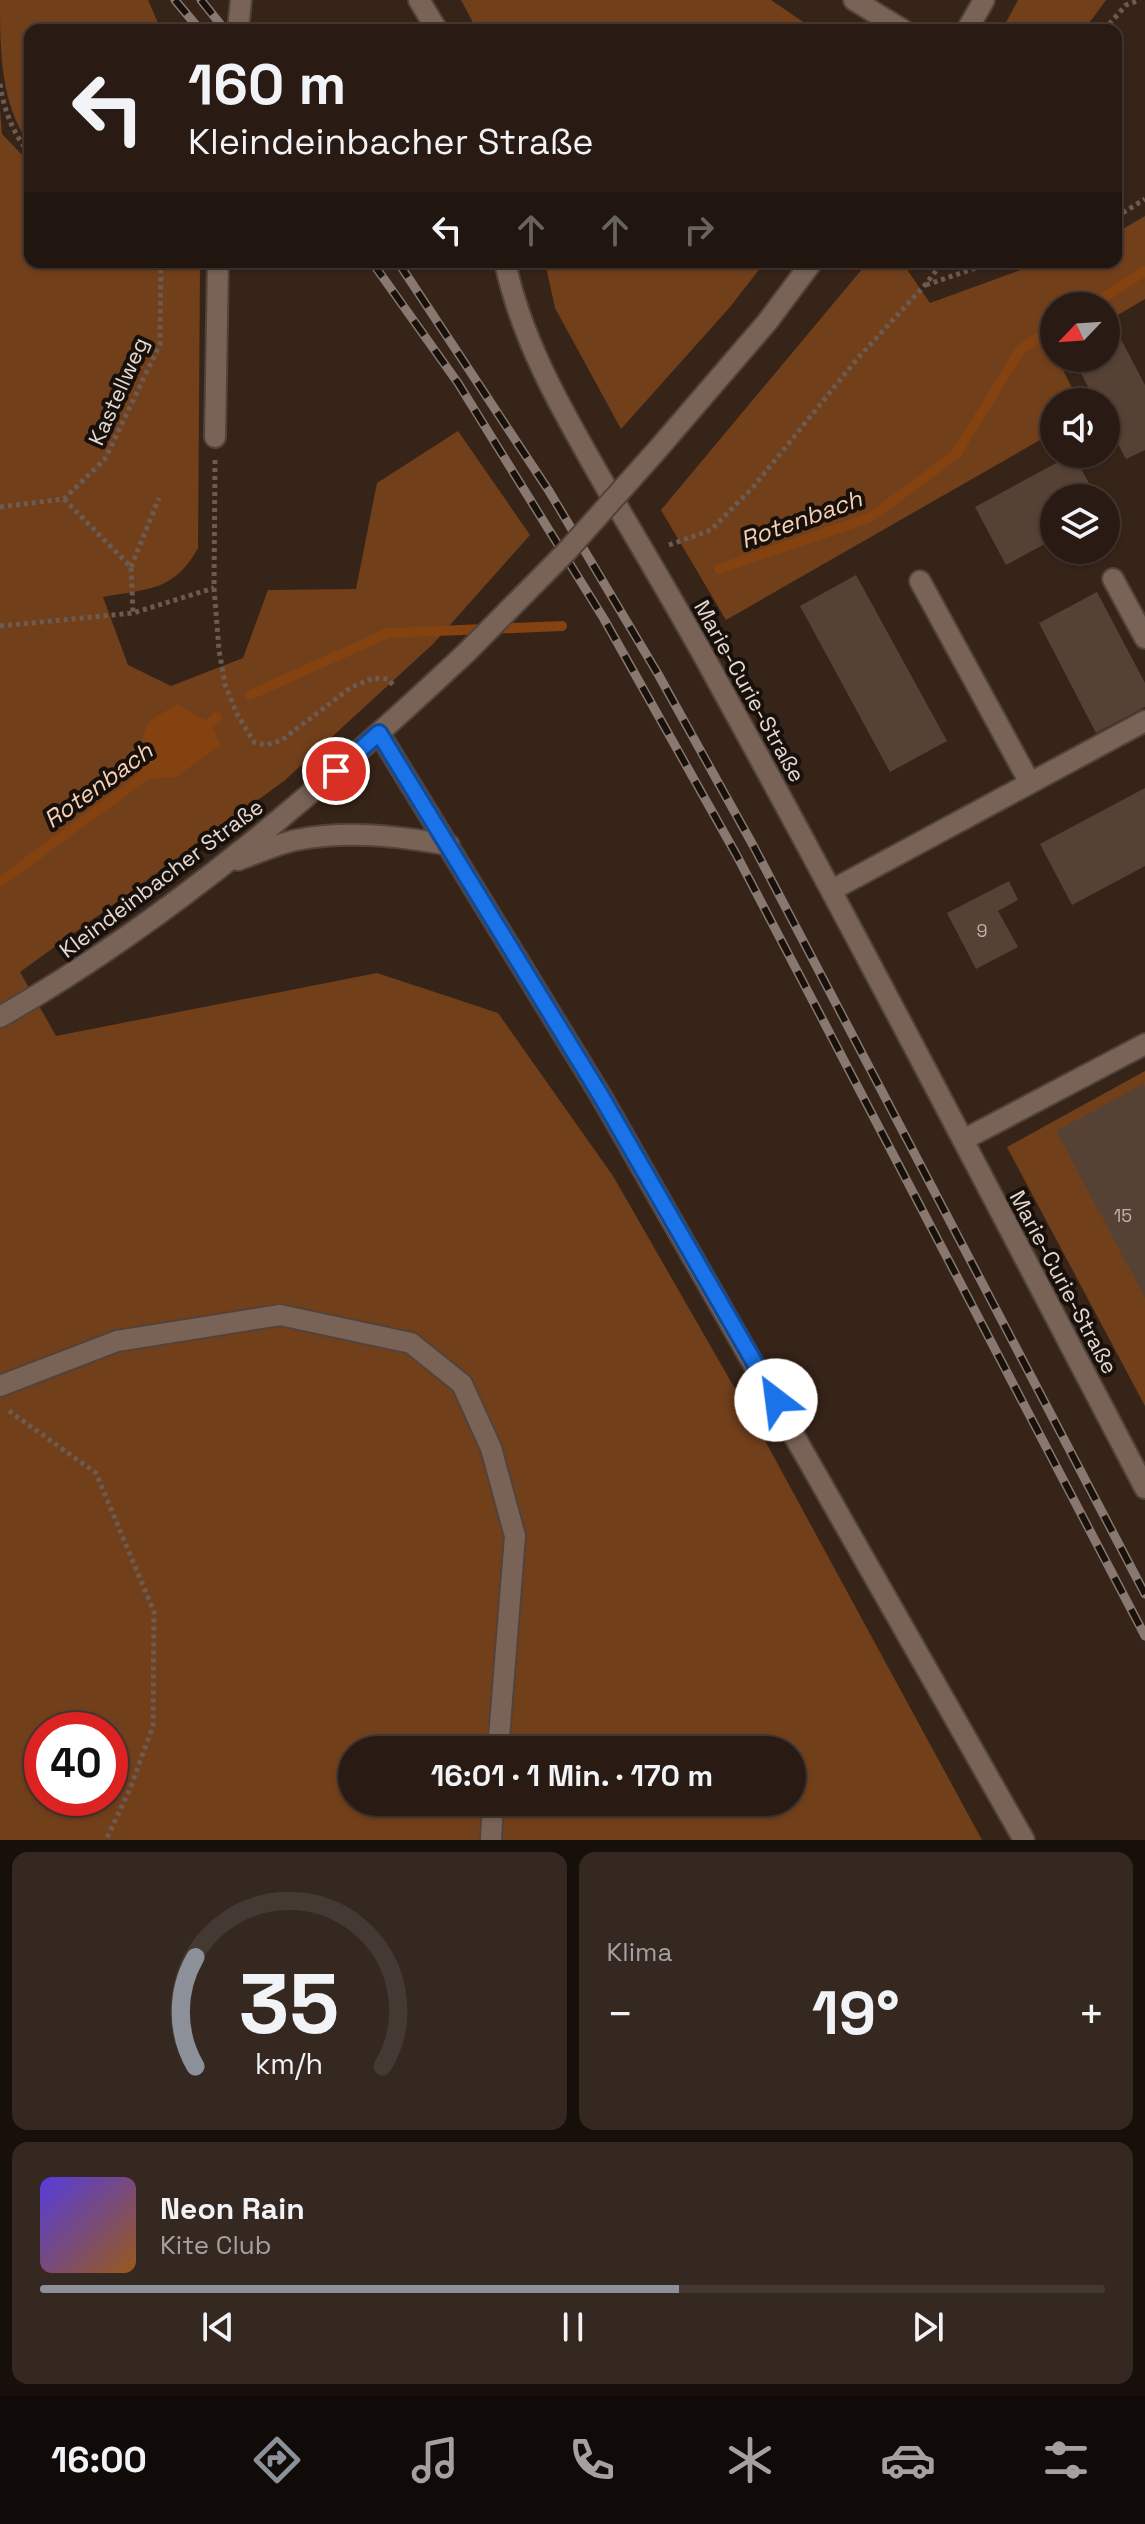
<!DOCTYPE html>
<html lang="de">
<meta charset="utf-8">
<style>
:root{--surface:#291b13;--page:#352821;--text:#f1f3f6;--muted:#a5a1a0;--line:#453933;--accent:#8c9099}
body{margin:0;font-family:"Space Grotesk",sans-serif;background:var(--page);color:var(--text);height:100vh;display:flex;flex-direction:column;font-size:30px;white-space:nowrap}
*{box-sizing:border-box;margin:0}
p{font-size:26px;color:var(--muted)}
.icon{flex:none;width:44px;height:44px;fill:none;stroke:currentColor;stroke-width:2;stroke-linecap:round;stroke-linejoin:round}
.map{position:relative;height:1840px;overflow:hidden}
.side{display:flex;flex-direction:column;gap:12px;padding:12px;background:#170f0a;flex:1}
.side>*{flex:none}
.banner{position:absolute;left:24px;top:24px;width:1098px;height:244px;border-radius:16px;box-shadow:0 2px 6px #0004,0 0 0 2px var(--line);background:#291b13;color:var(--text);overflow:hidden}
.needle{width:52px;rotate:245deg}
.buttons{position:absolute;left:1040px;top:292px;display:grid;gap:16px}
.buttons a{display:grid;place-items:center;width:80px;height:80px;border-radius:50%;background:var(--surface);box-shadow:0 2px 6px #0004,0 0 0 2px var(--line);font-size:40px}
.speed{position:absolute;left:24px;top:1712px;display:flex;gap:16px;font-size:40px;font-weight:700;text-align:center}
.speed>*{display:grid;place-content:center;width:104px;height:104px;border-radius:50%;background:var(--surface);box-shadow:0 2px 6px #0004,0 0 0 2px var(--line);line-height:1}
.speed .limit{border:12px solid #d22;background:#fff;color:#111}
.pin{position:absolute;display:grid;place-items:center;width:68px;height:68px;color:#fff;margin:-34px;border:4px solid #fff;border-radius:50%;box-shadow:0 2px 8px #0007}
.me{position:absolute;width:88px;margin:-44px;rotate:330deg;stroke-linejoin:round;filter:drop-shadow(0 0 6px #0008)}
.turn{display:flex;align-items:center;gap:28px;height:168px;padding:0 32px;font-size:36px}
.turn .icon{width:104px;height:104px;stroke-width:2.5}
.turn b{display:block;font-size:56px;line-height:68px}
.lanes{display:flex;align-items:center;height:76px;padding:0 32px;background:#0003;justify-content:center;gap:40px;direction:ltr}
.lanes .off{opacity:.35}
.big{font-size:60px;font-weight:700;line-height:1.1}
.side .widget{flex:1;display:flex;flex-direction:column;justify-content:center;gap:12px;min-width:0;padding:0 28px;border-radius:16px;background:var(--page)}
.side .dial{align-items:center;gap:0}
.dial svg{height:208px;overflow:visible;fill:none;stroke:var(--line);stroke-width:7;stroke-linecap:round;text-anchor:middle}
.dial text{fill:var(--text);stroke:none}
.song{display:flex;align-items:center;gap:24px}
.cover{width:96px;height:96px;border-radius:12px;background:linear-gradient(135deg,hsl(250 70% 55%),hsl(30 70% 35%))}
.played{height:8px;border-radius:4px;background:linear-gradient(90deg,var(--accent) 60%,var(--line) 60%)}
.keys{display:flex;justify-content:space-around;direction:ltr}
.heat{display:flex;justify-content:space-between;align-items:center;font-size:44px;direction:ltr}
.side .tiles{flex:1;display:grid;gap:12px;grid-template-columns:1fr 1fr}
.widget:last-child{grid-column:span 2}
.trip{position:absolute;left:338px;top:1736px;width:468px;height:80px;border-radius:40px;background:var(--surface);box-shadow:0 2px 6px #0004,0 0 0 2px var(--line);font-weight:700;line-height:80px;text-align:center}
.menu{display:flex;height:128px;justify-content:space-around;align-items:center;background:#100b08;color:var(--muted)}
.menu .icon{width:56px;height:56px}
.menu .on{color:var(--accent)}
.menu b{font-size:36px;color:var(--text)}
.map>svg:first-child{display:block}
.green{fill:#723f1b;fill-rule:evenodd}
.water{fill:#834210}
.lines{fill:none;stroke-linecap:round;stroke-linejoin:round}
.stream{stroke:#834210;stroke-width:10}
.building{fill:#564235}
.minor-casing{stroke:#524239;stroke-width:24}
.path{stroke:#6c5b51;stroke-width:5;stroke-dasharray:4 4;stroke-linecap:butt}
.minor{stroke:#796356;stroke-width:20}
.rail-casing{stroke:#88786f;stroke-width:9}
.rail{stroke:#18100b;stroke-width:6;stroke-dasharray:18;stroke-linecap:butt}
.minor-bridge-casing{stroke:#524239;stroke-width:24;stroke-linecap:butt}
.minor-bridge{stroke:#796356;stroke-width:20}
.route-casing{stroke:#114b97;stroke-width:20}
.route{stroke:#1a73e8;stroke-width:14}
.labels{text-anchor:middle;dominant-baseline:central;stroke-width:8;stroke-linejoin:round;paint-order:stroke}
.number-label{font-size:18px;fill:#c1b2aa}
.street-label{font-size:22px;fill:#e5d8d1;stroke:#18100b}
.water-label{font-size:24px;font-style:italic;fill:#f7d0b8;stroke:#18100b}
</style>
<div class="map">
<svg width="1145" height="1840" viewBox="0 0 1145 1840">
<rect width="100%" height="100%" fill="#372419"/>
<g class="green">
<path d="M0 0H148L161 30H30V144C0 106 0 47 0 0Z"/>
<polygon points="461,0 771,0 815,30 477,30"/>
<polygon points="1018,0 1106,0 1084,30 1002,30"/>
<path d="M0 110 2 134 30 163V262H200L198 548C175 591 147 589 103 597L128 665 171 686 243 658 268 590 356 589 377 483 458 431 530 535 433 644 284 781 20 972 56 1036 377 973 498 1013 613 1176 769 1448 982 1840H0ZM42 1730H110V1798H42ZM352 1750H792V1802H352Z"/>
<polygon points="1145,216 1145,299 1106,322 1106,306 1054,306 1054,358 1057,358 1079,402 1054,402 1054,432 726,620 661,510 868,262 914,262 908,271 930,303 1043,262 1116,262 1116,233"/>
<polygon points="545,262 765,262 730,307 621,429 555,308"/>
<polygon points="1145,1071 1145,1406 1007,1147"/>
</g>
<polygon class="water" points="177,704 210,723 221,745 176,777 140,779 135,764 148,722"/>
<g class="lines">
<g class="stream">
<polyline points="1090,306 1145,271"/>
<polyline points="719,569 871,517 956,454 1021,349 1054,328"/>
<polyline points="250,695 388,633 562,626"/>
<polyline points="200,733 217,717"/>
<polyline points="0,882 150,772"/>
</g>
</g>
<g class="building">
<polygon points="1115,328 1145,385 1145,450 1126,459 1106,422 1106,402 1096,402 1073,358 1106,358 1106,333"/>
<polygon points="1073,454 1097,498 1054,498 1054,539 1006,565 975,507"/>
<polygon points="856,575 947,741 890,772 800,606"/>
<polygon points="1097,592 1145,683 1145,707 1096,733 1039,623"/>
<polygon points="1145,788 1145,866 1072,905 1040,844"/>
<polygon points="1009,881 1018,900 998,911 1018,947 976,969 947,913"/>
<polygon points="1143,1084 1145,1088 1145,1298 1056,1131"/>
</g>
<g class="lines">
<g class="minor-casing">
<g id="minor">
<polyline points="419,0 437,30"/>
<polyline points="854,0 903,30"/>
<polyline points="238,30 241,0"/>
<polyline points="967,30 984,0"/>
<path d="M505 262C522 344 566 417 607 489 645 553 683 617 718 682 865 949 1004 1219 1145 1488"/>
<polyline points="215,437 218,262"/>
<polyline points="658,449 768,321 812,262"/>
<polyline points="1113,579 1145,638"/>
<polyline points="920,581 1030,783"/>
<polyline points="379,733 601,1096 1024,1840"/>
<path d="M238 860C257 853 277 844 296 840 348 830 398 836 449 845"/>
<polyline points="832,890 1145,721"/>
<path d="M0 1017C172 919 323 787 467 652"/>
<polyline points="963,1140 1145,1044"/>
<polyline points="0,1386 117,1341 280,1315 411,1343 462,1384 491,1448 515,1536 498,1750"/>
<polyline points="491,1840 493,1802"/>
</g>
</g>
<g class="path">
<polyline points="1104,30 1126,5 1140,0"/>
<path d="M0 84C4 110 13 134 30 154"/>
<polyline points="1116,217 1145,199"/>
<polyline points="926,285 993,262"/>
<polyline points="215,460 214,588 219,650 225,685 237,714 254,742 266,745 282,740 350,688 373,678 388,679 394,686"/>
<polyline points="64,499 131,567 133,613"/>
<polyline points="0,507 64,499 105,459 160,344 161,262"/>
<polyline points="669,545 711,530 754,486 857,359 925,285 943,262"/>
<polyline points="131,567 159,498"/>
<polyline points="0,626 133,613 214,588"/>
<polyline points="9,1411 96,1473 154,1612 153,1726 129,1791 106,1840"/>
</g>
<use href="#minor" class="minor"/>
<g class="rail-casing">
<g id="rail">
<polyline points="175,0 200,30"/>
<polyline points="201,0 225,30"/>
<polyline points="372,262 458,383 604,619 736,854 1145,1636"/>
<polyline points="398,262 549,491 658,674 754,847 1145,1594"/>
</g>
</g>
<use href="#rail" class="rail"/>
<g class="minor-bridge-casing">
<polyline id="minor-bridge" points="467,652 567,551 658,449"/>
</g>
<use href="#minor-bridge" class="minor-bridge"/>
</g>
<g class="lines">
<g class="route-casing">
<polyline id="route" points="336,771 379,733 601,1096 776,1400"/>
</g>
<use href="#route" class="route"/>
</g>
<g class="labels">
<g class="number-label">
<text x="982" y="930">9</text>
<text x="1123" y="1215">15</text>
</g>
<g class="street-label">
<text transform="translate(118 391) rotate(-66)">Kastellweg</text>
<text transform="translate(750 691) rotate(61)">Marie-Curie-Straße</text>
<text transform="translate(161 878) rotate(-37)">Kleindeinbacher Straße</text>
<text transform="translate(1064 1282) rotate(62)">Marie-Curie-Straße</text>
</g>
<g class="water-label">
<text transform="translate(801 519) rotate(-20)">Rotenbach</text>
<text transform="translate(98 785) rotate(-36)">Rotenbach</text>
</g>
</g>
</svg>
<div class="buttons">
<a><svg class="needle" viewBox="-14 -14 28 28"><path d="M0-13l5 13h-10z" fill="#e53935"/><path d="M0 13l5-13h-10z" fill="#a5a1a0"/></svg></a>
<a><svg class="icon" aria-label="sound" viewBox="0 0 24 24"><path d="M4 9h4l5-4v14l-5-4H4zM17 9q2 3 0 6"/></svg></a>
<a><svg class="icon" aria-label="layers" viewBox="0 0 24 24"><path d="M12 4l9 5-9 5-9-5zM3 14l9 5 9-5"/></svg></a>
</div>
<div class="speed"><div class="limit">40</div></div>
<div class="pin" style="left:336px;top:771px;background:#d93025"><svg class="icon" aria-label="arrive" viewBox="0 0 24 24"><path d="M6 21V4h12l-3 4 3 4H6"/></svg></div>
<svg class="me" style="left:776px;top:1400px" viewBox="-20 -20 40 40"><circle r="19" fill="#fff"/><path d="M0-13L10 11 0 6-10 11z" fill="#1a73e8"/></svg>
<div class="trip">16:01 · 1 Min. · 170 m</div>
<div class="banner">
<div class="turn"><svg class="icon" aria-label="left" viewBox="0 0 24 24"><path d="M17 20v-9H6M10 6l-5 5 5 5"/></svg><div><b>160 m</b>Kleindeinbacher Straße</div></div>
<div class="lanes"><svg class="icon" aria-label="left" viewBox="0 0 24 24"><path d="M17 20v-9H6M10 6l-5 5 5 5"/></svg><svg class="icon off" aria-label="ahead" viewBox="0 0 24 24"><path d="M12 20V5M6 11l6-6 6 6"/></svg><svg class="icon off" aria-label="ahead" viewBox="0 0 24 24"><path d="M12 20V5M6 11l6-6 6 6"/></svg><svg class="icon off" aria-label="right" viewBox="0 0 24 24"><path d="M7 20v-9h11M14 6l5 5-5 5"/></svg></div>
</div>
</div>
<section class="side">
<div class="tiles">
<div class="widget dial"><svg viewBox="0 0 100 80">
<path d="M14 69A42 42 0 1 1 86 69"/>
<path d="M14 69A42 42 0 0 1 14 27" stroke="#8c9099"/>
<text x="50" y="56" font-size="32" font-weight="700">35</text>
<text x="50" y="72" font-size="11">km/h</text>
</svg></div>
<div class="widget"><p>Klima</p>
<div class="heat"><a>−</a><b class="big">19°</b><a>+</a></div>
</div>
<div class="widget">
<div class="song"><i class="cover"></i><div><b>Neon Rain</b><p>Kite Club</p></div></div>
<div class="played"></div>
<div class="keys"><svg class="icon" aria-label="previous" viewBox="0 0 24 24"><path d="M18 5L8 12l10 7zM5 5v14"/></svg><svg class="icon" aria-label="pause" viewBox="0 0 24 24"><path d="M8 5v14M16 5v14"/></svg><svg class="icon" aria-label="next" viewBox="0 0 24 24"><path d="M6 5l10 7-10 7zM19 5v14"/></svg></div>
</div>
</div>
</section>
<nav class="menu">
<b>16:00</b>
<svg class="icon on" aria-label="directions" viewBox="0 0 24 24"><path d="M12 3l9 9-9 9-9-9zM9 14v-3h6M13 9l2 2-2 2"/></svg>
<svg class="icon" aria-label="music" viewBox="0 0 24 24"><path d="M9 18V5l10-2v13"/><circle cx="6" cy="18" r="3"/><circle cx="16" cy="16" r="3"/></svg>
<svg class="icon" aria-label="phone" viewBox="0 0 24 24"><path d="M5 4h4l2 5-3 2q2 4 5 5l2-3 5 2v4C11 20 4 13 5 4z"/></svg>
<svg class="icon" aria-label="climate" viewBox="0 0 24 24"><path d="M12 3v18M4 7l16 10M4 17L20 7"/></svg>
<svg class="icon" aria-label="car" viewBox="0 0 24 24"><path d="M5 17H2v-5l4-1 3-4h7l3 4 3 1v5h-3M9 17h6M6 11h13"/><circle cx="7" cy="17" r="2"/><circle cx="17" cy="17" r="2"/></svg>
<svg class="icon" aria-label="filters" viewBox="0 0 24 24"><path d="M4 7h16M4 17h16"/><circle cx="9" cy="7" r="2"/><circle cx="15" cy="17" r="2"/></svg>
</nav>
